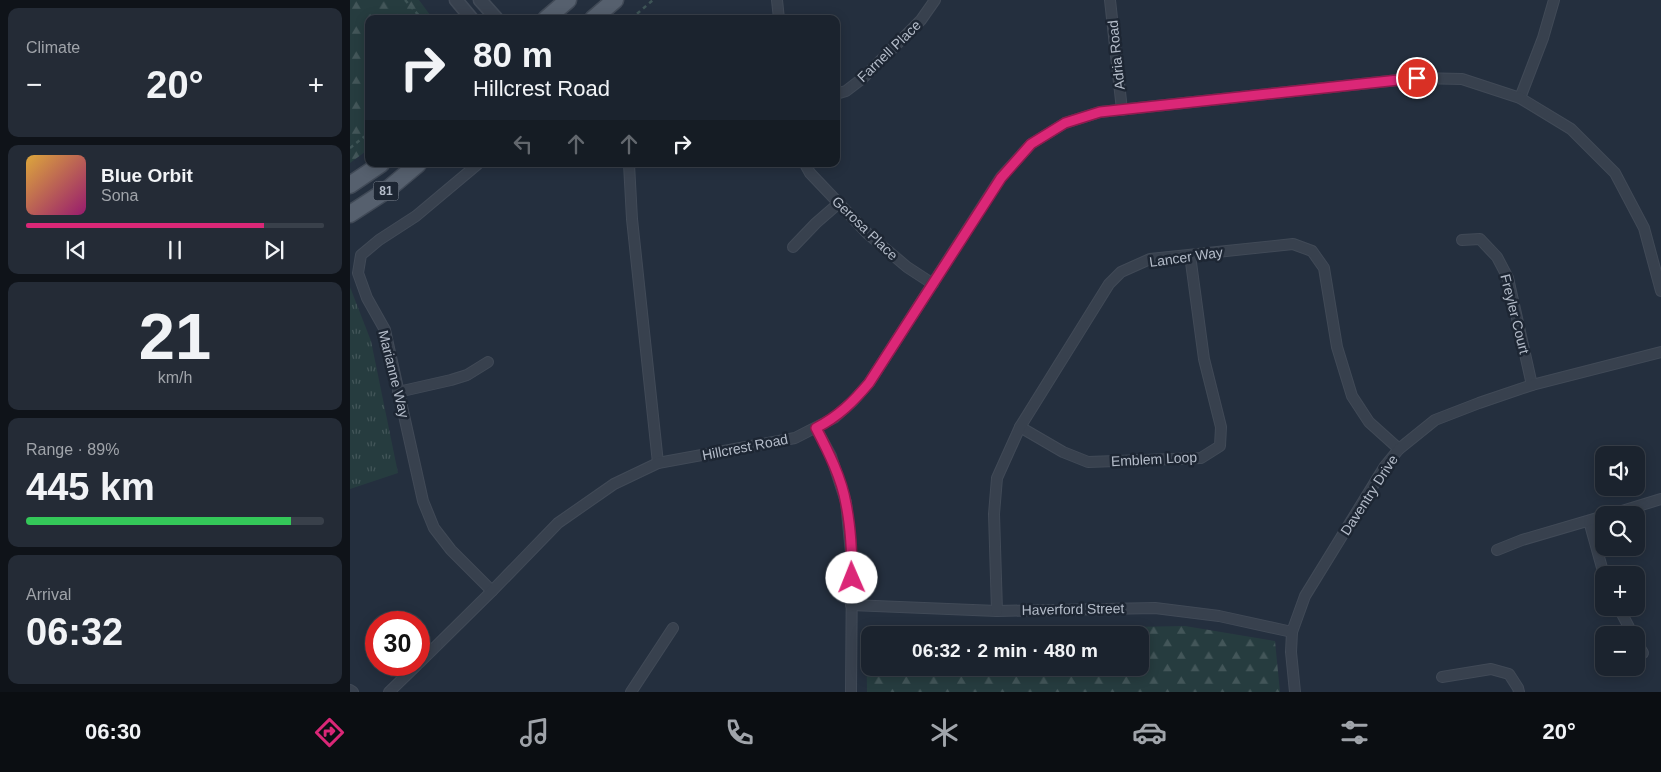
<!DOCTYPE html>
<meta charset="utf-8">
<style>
:root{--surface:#1b232e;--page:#242b36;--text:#f1f3f6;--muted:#a0a4aa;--line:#39404a;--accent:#db2777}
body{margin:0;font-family:Arial,sans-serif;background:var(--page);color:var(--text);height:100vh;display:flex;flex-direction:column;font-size:19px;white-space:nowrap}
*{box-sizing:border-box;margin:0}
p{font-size:16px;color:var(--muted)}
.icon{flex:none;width:28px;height:28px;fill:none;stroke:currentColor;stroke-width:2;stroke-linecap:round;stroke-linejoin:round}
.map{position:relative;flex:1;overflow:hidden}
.side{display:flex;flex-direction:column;gap:8px;padding:8px;background:#0f1319;width:350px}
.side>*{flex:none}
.banner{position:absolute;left:15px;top:15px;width:475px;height:152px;border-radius:10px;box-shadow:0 2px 12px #0003,0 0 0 1px var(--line);background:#1b232e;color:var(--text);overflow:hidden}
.tools{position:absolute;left:1245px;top:446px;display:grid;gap:10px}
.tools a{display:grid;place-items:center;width:50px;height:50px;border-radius:10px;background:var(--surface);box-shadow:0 2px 12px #0003,0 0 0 1px var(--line);font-size:25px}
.speed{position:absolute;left:15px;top:611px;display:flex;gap:10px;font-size:25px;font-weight:700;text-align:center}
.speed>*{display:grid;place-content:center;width:65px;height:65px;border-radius:50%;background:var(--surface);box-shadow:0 2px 12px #0003,0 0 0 1px var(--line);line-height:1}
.speed .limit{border:8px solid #d22;background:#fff;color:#111}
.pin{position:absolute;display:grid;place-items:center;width:42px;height:42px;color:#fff;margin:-21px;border:2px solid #fff;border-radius:50%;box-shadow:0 1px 5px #0007}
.me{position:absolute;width:55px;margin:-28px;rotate:359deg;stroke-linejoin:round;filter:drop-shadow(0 0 4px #0008)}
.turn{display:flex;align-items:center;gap:18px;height:105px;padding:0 25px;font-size:22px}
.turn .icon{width:65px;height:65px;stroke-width:2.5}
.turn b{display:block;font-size:35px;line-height:42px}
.lanes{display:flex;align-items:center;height:48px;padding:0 25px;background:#0003;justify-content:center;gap:25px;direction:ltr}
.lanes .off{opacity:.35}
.big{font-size:38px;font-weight:700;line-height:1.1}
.side .tile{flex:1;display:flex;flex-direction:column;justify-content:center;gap:8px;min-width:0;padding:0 18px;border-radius:10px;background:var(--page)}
.side .dial{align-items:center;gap:0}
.dial b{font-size:65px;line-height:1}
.song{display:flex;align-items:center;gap:15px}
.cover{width:60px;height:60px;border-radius:8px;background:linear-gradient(135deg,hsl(40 70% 55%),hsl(320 70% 35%))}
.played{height:5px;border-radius:2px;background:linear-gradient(90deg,var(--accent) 80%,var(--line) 80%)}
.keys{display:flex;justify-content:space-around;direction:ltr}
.heat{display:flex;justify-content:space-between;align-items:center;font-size:28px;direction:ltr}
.charge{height:8px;border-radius:4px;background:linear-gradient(90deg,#34c759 89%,var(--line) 0)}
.trip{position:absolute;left:511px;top:626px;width:288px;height:50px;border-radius:10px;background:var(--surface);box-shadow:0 2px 12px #0003,0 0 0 1px var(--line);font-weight:700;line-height:50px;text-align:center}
.dock{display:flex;height:80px;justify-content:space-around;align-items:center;background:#0b0e12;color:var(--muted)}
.dock .icon{width:35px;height:35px}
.dock .on{color:var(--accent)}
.dock b{font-size:22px;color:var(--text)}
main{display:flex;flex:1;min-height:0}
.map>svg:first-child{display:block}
.grass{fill:url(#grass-tufts)}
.forest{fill:url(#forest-firs);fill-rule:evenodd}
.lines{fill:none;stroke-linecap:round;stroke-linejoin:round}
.minor-casing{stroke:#414a57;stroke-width:12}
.tertiary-casing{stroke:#414a57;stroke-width:15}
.primary-casing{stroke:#414a57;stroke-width:19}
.path{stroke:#3f5557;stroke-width:2.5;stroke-dasharray:4 4;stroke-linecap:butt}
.minor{stroke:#38414e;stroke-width:10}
.tertiary{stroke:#38414e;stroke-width:12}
.primary{stroke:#56606e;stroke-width:16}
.route-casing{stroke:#8e194d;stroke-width:12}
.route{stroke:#db2777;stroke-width:9}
.labels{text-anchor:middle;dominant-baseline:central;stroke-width:5;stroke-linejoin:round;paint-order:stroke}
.shield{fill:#1d2633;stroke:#878f9c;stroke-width:1}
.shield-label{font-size:12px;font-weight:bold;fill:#b4bcc9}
.street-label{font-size:14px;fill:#b4bcc9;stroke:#1d2633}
</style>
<main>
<section class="side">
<div class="tile"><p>Climate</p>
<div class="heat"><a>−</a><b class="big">20°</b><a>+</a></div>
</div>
<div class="tile">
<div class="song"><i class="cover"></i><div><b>Blue Orbit</b><p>Sona</p></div></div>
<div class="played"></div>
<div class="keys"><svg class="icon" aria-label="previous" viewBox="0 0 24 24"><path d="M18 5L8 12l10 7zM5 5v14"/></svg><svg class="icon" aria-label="pause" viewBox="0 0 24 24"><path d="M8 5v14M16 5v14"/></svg><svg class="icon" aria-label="next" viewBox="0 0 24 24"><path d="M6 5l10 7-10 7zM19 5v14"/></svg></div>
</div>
<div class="tile dial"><b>21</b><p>km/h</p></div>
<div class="tile"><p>Range · 89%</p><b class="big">445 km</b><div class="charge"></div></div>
<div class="tile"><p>Arrival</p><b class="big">06:32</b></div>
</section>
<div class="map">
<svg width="1311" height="692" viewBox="0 0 1311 692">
<defs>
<pattern id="grass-tufts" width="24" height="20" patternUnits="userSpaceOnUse" patternTransform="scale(1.25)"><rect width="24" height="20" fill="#263c3f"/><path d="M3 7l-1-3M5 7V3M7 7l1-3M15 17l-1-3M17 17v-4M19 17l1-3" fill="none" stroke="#435659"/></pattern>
<pattern id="forest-firs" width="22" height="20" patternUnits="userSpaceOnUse" patternTransform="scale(1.25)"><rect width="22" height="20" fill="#263c3f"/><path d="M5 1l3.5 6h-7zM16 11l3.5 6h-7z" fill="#435659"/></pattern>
</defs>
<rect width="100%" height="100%" fill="#242f3e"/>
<polygon class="grass" points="0,287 21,341 48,473 0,489"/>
<g class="forest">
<polygon points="0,0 69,0 83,19 19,19 19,149 0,163"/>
<path d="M516 626 660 629 835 626 925 641 930 692H517ZM520 635H790V668H520Z"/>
</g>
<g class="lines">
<g class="minor-casing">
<g id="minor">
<polyline points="427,0 429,19"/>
<polyline points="760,0 772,110"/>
<polyline points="486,94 496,91 513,78 571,20 585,0"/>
<polyline points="1170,98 1193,38 1204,0"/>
<polyline points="128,164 66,216 29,240 11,255 8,273 17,298 35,330 73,501 84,528 101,550 142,591"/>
<polyline points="279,164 282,219 308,463"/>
<polyline points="455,164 460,173 518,234 557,267 583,284"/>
<polyline points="1112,240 1130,239 1147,257 1158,278 1182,385"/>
<polyline points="443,247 466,223 489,203"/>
<polyline points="48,392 101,380 117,375 138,362"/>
<polyline points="670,427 713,452 738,462 851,458 870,446 871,427 854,359 840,255"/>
<polyline points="466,428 481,456 496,502 502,564 501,692"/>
<polyline points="1259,515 1311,499"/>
<polyline points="1239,521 1254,575"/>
<polyline points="1147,550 1172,540 1254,516"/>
<polyline points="501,605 647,611 805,608 869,616 942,632"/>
<polyline points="1269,608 1283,635"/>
<polyline points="647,611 644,514 647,478 670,427 759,284 771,272 800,259 943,244 962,251 974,268 987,347 1002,396 1019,422 1049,449"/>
<polyline points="1286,641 1293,653"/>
<polyline points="69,663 142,591 208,523 264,484 308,463 445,438 484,418 503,401 519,383 651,177 681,144 715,123 750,112 1067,78 1112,79 1170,98 1221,129 1265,173 1294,228 1311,291"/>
<polyline points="1092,677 1141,669 1159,674 1168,688 1169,692"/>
<polyline points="0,690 3,692"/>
<polyline points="39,692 67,665"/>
<polyline points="281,692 323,628"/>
<polyline points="945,692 941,652 942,632 955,596 1035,466 1049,449 1085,420 1129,403 1182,385 1311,352"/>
</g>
</g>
<g class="tertiary-casing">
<g id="tertiary">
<polyline points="106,0 122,19"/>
<polyline points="130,0 147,19"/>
</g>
</g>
<g class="primary-casing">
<g id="primary">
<polyline points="196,19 218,0"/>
<polyline points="243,19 265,0"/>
<polyline points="0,185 31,164"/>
<polyline points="0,214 37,190 68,164"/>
</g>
</g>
<g class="path">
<polyline points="55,0 72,19"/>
<polyline points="281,19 303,0"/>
<polyline points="0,148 19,133"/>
</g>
<use href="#minor" class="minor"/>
<use href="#tertiary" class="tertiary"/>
<use href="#primary" class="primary"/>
</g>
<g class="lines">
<g class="route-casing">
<path id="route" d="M502 578C502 553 501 528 496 504 492 479 478 451 466 428 489 416 503 402 519 383L651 178 681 144 715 123 750 112 1067 78"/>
</g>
<use href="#route" class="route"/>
</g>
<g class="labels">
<rect class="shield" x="23.5" y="181.5" width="25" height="19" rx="4"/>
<g class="shield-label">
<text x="36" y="191">81</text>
</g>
<g class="street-label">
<text transform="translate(539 51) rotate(-44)">Farnell Place</text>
<text transform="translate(766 55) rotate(-96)">Adria Road</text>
<text transform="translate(515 228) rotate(44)">Gerosa Place</text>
<text transform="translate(836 257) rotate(-8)">Lancer Way</text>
<text transform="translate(1165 314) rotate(76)">Freyler Court</text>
<text transform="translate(44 374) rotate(76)">Marianne Way</text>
<text transform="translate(395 447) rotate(-11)">Hillcrest Road</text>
<text transform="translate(804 459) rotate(-3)">Emblem Loop</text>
<text transform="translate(1019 495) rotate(-57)">Daventry Drive</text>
<text transform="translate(723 609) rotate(-1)">Haverford Street</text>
</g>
</g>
</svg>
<div class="tools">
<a><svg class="icon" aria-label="sound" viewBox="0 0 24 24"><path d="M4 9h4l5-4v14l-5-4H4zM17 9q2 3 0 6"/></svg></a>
<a><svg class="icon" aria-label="search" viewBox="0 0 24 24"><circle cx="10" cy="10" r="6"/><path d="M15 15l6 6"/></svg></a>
<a>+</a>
<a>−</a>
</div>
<div class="speed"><div class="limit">30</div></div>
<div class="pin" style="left:1067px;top:78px;background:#d93025"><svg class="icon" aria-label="arrive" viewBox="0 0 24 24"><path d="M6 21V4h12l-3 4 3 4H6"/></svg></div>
<svg class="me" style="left:502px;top:578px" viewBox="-20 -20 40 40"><circle r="19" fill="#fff"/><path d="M0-13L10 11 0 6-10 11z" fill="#db2777"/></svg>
<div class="trip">06:32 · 2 min · 480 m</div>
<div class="banner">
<div class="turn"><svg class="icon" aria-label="right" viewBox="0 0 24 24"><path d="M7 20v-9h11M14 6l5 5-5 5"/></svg><div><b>80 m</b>Hillcrest Road</div></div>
<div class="lanes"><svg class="icon off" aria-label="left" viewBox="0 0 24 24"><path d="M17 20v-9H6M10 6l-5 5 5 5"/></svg><svg class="icon off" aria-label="ahead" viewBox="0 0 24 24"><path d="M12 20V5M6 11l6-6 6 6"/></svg><svg class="icon off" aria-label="ahead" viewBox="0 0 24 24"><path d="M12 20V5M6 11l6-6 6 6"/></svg><svg class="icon" aria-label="right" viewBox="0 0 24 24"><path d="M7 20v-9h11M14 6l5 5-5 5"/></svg></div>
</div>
</div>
</main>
<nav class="dock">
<b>06:30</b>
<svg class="icon on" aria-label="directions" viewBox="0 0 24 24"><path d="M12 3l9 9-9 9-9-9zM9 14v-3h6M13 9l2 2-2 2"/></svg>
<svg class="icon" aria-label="music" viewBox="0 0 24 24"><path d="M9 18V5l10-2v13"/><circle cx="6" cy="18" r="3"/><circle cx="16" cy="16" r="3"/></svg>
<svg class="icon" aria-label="phone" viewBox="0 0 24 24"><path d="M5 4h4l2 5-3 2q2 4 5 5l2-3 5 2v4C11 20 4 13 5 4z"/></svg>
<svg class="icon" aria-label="climate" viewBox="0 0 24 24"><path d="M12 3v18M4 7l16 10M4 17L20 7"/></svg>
<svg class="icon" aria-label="car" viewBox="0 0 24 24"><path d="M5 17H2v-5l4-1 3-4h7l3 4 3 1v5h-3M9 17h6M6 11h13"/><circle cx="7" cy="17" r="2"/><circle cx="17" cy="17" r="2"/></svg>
<svg class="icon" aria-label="filters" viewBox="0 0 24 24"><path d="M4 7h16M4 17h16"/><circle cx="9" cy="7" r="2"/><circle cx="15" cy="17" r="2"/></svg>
<b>20°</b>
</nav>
